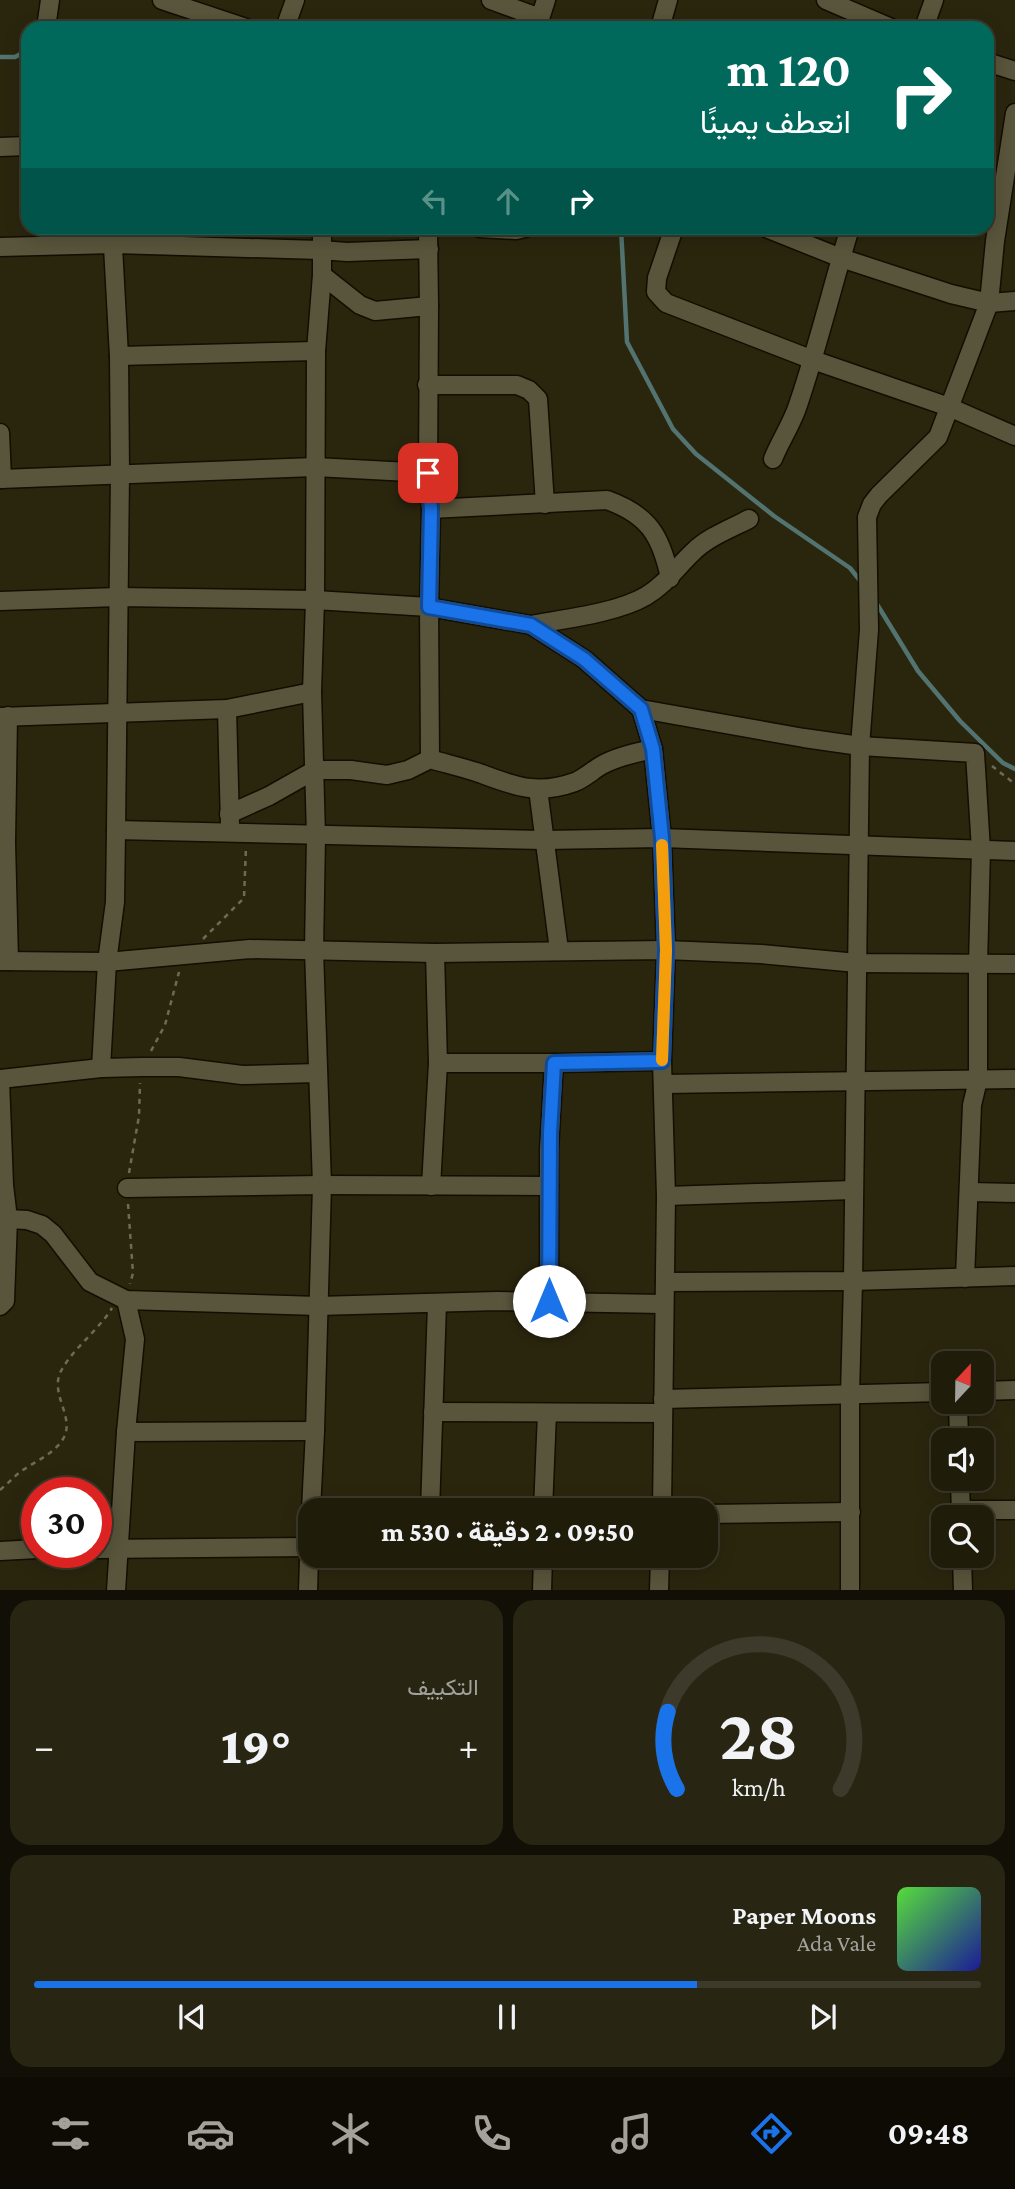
<!DOCTYPE html>
<html lang="ar">
<meta charset="utf-8">
<style>
:root{--surface:#201c0a;--page:#282513;--text:#f1f3f6;--muted:#a2a19c;--line:#3d3a2b;--accent:#1a73e8}
body{margin:0;font-family:"Crimson Pro",Vazirmatn,serif;background:var(--page);color:var(--text);direction:rtl;height:100vh;display:flex;flex-direction:column;font-size:26px;white-space:nowrap}
*{box-sizing:border-box;margin:0}
p{font-size:23px;color:var(--muted)}
.icon{flex:none;width:38px;height:38px;fill:none;stroke:currentColor;stroke-width:2;stroke-linecap:round;stroke-linejoin:round}
.map{position:relative;height:1590px;overflow:hidden;direction:ltr}
.side{display:flex;flex-direction:column;gap:10px;padding:10px;background:#120f06;flex:1}
.side>*{flex:none}
.banner{position:absolute;left:21px;top:21px;width:973px;height:214px;border-radius:21px;box-shadow:0 4px 18px #0003,0 0 0 2px var(--line);direction:rtl;background:#00695c;color:#fff;overflow:hidden}
.needle{width:46px;rotate:22deg}
.buttons{position:absolute;left:931px;top:1351px;display:grid;gap:14px}
.buttons a{display:grid;place-items:center;width:63px;height:63px;border-radius:14px;background:var(--surface);box-shadow:0 4px 18px #0003,0 0 0 2px var(--line);font-size:35px}
.speed{position:absolute;left:21px;top:1477px;display:flex;gap:14px;font-size:35px;font-weight:700;text-align:center}
.speed>*{display:grid;place-content:center;width:91px;height:91px;border-radius:50%;background:var(--surface);box-shadow:0 4px 18px #0003,0 0 0 2px var(--line);line-height:1}
.speed .limit{border:10px solid #d22;background:#fff;color:#111}
.pin{position:absolute;display:grid;place-items:center;width:60px;height:60px;color:#fff;margin:-30px;border-radius:14px;box-shadow:0 4px 10px #0006}
.me{position:absolute;width:77px;margin:-38px;rotate:0deg;stroke-linejoin:round;filter:drop-shadow(0 0 5px #0008)}
.turn{display:flex;align-items:center;gap:24px;height:147px;padding:0 28px;font-size:32px}
.turn .icon{width:91px;height:91px;stroke-width:2.5}
.turn b{display:block;font-size:49px;line-height:60px}
.lanes{display:flex;align-items:center;height:66px;padding:0 28px;background:#0003;justify-content:center;gap:35px;direction:ltr}
.lanes .off{opacity:.35}
.big{font-size:52px;font-weight:800;line-height:1.1}
.side .card{flex:1;display:flex;flex-direction:column;justify-content:center;gap:10px;min-width:0;padding:0 24px;border-radius:21px;background:var(--page)}
.side .dial{align-items:center;gap:0}
.dial svg{height:182px;overflow:visible;fill:none;stroke:var(--line);stroke-width:7;stroke-linecap:round;text-anchor:middle}
.dial text{fill:var(--text);stroke:none}
.song{display:flex;align-items:center;gap:21px}
.cover{width:84px;height:84px;border-radius:10px;background:linear-gradient(135deg,hsl(110 70% 55%),hsl(240 70% 35%))}
.played{height:7px;border-radius:4px;background:linear-gradient(90deg,var(--accent) 70%,var(--line) 70%)}
.keys{display:flex;justify-content:space-around;direction:ltr}
.heat{display:flex;justify-content:space-between;align-items:center;font-size:38px;direction:ltr}
.side .tiles{flex:1;display:grid;gap:10px;grid-template-columns:1fr 1fr}
.card:last-child{grid-column:span 2}
.trip{position:absolute;left:298px;top:1498px;width:420px;height:70px;border-radius:21px;background:var(--surface);box-shadow:0 4px 18px #0003,0 0 0 2px var(--line);font-weight:800;line-height:70px;text-align:center;direction:rtl}
.tab-bar{display:flex;height:112px;justify-content:space-around;align-items:center;background:#0d0b04;color:var(--muted)}
.tab-bar .icon{width:49px;height:49px}
.tab-bar .selected{color:var(--accent)}
.tab-bar b{font-size:32px;color:var(--text)}
.map>svg:first-child{display:block}
.lines{fill:none;stroke-linecap:round;stroke-linejoin:round}
.stream{stroke:#527370;stroke-width:4.5}
.minor-casing{stroke:#130e00;stroke-width:21}
.path{stroke:#6d6a55;stroke-width:2.5;stroke-dasharray:5 5;stroke-linecap:butt}
.minor{stroke:#59553c;stroke-width:18}
.route-casing{stroke:#114b97;stroke-width:18}
.route{stroke:#1a73e8;stroke-width:12}
.slow{stroke:#f59e0b;stroke-width:12}
</style>
<div class="map">
<svg width="1015" height="1591" viewBox="0 0 1015 1591">
<rect width="100%" height="100%" fill="#2a260e"/>
<g class="lines">
<g class="stream">
<polyline points="130,28 147,28"/>
<polyline points="0,57 15,57 28,50"/>
<polyline points="621,228 627,342 673,429 696,454 774,516 850,568 862,583"/>
<polyline points="875,601 918,671 960,721 1003,763 1015,769"/>
</g>
<g class="minor-casing">
<g id="minor">
<polyline points="162,0 246,28"/>
<polyline points="491,0 540,18"/>
<polyline points="826,0 891,28"/>
<polyline points="46,28 50,0"/>
<polyline points="285,28 295,0"/>
<polyline points="537,28 546,0"/>
<polyline points="660,28 668,0"/>
<polyline points="924,28 934,0"/>
<polyline points="987,62 1015,71"/>
<polyline points="0,147 28,146"/>
<polyline points="479,228 516,230 525,228"/>
<polyline points="674,228 657,278 656,292 666,303 813,360 949,407 1015,436"/>
<polyline points="766,228 841,258 951,294 989,303 1015,301"/>
<polyline points="0,247 114,244 320,250 347,252 429,249"/>
<polyline points="322,275 360,305 375,311 429,306"/>
<polyline points="119,356 316,351"/>
<polyline points="427,385 517,385 529,390 538,399 545,504"/>
<polyline points="0,433 2,479"/>
<path d="M773 459C780 441 792 424 798 405 818 346 832 287 850 228"/>
<polyline points="0,479 315,467 428,473"/>
<path d="M431 509 607 500C649 515 661 536 670 578"/>
<polyline points="0,601 118,597 315,600 429,607 531,625 584,659 641,709 804,738 860,746 975,753 981,850 978,965 978,1080 972,1105 965,1278"/>
<path d="M531 625C564 619 617 613 646 596 666 584 677 567 693 552 708 537 730 529 749 519"/>
<polyline points="227,709 230,825"/>
<polyline points="641,709 653,749 662,838 666,950 662,1061 666,1196 662,1510"/>
<polyline points="8,716 6,843 9,961"/>
<polyline points="0,717 227,709 312,692"/>
<polyline points="430,759 429,607 431,509 428,473 429,306 428,232 431,228"/>
<polyline points="538,789 559,950"/>
<path d="M229 814 269 796 315 770H351L387 775 408 770 430 759C447 764 465 768 482 774 516 787 539 795 575 782 585 778 593 770 602 765 618 756 636 753 653 749"/>
<polyline points="116,830 544,840 662,838 1015,851"/>
<polyline points="0,961 107,962 250,949 435,953 666,950 761,954 857,963 1015,964"/>
<polyline points="438,1063 554,1063 662,1061"/>
<polyline points="101,1068 107,962 115,902 116,830 120,473 119,356 112,228"/>
<polyline points="0,1079 101,1068 142,1067 179,1067 242,1075 318,1073"/>
<polyline points="0,1080 4,1185 8,1219 5,1301 0,1306"/>
<polyline points="663,1084 1015,1079"/>
<polyline points="431,1186 438,1063 435,953"/>
<polyline points="127,1188 322,1185 549,1186"/>
<polyline points="969,1192 1015,1193"/>
<polyline points="666,1196 853,1190"/>
<polyline points="8,1219 27,1220 42,1225 53,1234 90,1282 126,1300 318,1306 497,1301 663,1304"/>
<polyline points="665,1282 853,1281 1015,1276"/>
<polyline points="549,1301 549,1150 554,1063"/>
<polyline points="982,1391 1015,1390"/>
<polyline points="663,1399 943,1392"/>
<polyline points="958,1402 959,1440"/>
<polyline points="433,1412 663,1413"/>
<polyline points="126,1432 315,1431"/>
<polyline points="960,1479 961,1517"/>
<polyline points="311,1510 315,1431 322,1185 314,950 316,836 312,692 315,600 316,351 322,275 322,228"/>
<polyline points="430,1510 437,1304"/>
<polyline points="543,1510 547,1413"/>
<polyline points="961,1510 1015,1510"/>
<polyline points="705,1514 851,1512"/>
<polyline points="96,1549 310,1547"/>
<polyline points="0,1551 37,1549"/>
<polyline points="962,1556 963,1591"/>
<polyline points="116,1591 126,1432 135,1339 126,1300"/>
<polyline points="308,1591 310,1527"/>
<polyline points="542,1591 543,1556"/>
<polyline points="659,1591 660,1556"/>
<polyline points="850,1591 850,1395 853,1281 860,746 869,630 867,517 872,504 879,495 938,437 989,303 995,241 1015,113"/>
</g>
</g>
<g class="path">
<polyline points="992,766 1015,784"/>
<polyline points="203,939 244,898 246,847"/>
<polyline points="151,1051 165,1025 179,972"/>
<polyline points="129,1173 139,1116 140,1083"/>
<polyline points="128,1204 133,1273 130,1284"/>
<path d="M0 1490C7 1484 13 1478 20 1472 34 1462 54 1454 63 1439 76 1418 49 1394 61 1371 74 1347 98 1331 112 1308"/>
</g>
<use href="#minor" class="minor"/>
</g>
<g class="lines">
<g class="route-casing">
<polyline id="route" points="428,473 431,509 429,607 531,625 584,659 641,709 653,749 662,838 666,950 662,1061 554,1063 550,1133 549,1301"/>
</g>
<use href="#route" class="route"/>
<polyline class="slow" points="662,845 666,950 662,1060"/>
</g>
</svg>
<div class="buttons">
<a><svg class="needle" viewBox="-14 -14 28 28"><path d="M0-13l5 13h-10z" fill="#e53935"/><path d="M0 13l5-13h-10z" fill="#a2a19c"/></svg></a>
<a><svg class="icon" aria-label="sound" viewBox="0 0 24 24"><path d="M4 9h4l5-4v14l-5-4H4zM17 9q2 3 0 6"/></svg></a>
<a><svg class="icon" aria-label="search" viewBox="0 0 24 24"><circle cx="10" cy="10" r="6"/><path d="M15 15l6 6"/></svg></a>
</div>
<div class="speed"><div class="limit">30</div></div>
<div class="pin" style="left:428px;top:473px;background:#d93025"><svg class="icon" aria-label="arrive" viewBox="0 0 24 24"><path d="M6 21V4h12l-3 4 3 4H6"/></svg></div>
<svg class="me" style="left:549px;top:1301px" viewBox="-20 -20 40 40"><circle r="19" fill="#fff"/><path d="M0-13L10 11 0 6-10 11z" fill="#1a73e8"/></svg>
<div class="trip">09:50 · 2 دقيقة · 530 m</div>
<div class="banner">
<div class="turn"><svg class="icon" aria-label="right" viewBox="0 0 24 24"><path d="M7 20v-9h11M14 6l5 5-5 5"/></svg><div><b>120 m</b>انعطف يمينًا</div></div>
<div class="lanes"><svg class="icon off" aria-label="left" viewBox="0 0 24 24"><path d="M17 20v-9H6M10 6l-5 5 5 5"/></svg><svg class="icon off" aria-label="ahead" viewBox="0 0 24 24"><path d="M12 20V5M6 11l6-6 6 6"/></svg><svg class="icon" aria-label="right" viewBox="0 0 24 24"><path d="M7 20v-9h11M14 6l5 5-5 5"/></svg></div>
</div>
</div>
<section class="side">
<div class="tiles">
<div class="card dial"><svg viewBox="0 0 100 80">
<path d="M14 69A42 42 0 1 1 86 69"/>
<path d="M14 69A42 42 0 0 1 10 35" stroke="#1a73e8"/>
<text x="50" y="56" font-size="32" font-weight="700">28</text>
<text x="50" y="72" font-size="11">km/h</text>
</svg></div>
<div class="card"><p>التكييف</p>
<div class="heat"><a>−</a><b class="big">19°</b><a>+</a></div>
</div>
<div class="card">
<div class="song"><i class="cover"></i><div><b>Paper Moons</b><p>Ada Vale</p></div></div>
<div class="played"></div>
<div class="keys"><svg class="icon" aria-label="previous" viewBox="0 0 24 24"><path d="M18 5L8 12l10 7zM5 5v14"/></svg><svg class="icon" aria-label="pause" viewBox="0 0 24 24"><path d="M8 5v14M16 5v14"/></svg><svg class="icon" aria-label="next" viewBox="0 0 24 24"><path d="M6 5l10 7-10 7zM19 5v14"/></svg></div>
</div>
</div>
</section>
<nav class="tab-bar">
<b>09:48</b>
<svg class="icon selected" aria-label="directions" viewBox="0 0 24 24"><path d="M12 3l9 9-9 9-9-9zM9 14v-3h6M13 9l2 2-2 2"/></svg>
<svg class="icon" aria-label="music" viewBox="0 0 24 24"><path d="M9 18V5l10-2v13"/><circle cx="6" cy="18" r="3"/><circle cx="16" cy="16" r="3"/></svg>
<svg class="icon" aria-label="phone" viewBox="0 0 24 24"><path d="M5 4h4l2 5-3 2q2 4 5 5l2-3 5 2v4C11 20 4 13 5 4z"/></svg>
<svg class="icon" aria-label="climate" viewBox="0 0 24 24"><path d="M12 3v18M4 7l16 10M4 17L20 7"/></svg>
<svg class="icon" aria-label="car" viewBox="0 0 24 24"><path d="M5 17H2v-5l4-1 3-4h7l3 4 3 1v5h-3M9 17h6M6 11h13"/><circle cx="7" cy="17" r="2"/><circle cx="17" cy="17" r="2"/></svg>
<svg class="icon" aria-label="filters" viewBox="0 0 24 24"><path d="M4 7h16M4 17h16"/><circle cx="9" cy="7" r="2"/><circle cx="15" cy="17" r="2"/></svg>
</nav>
